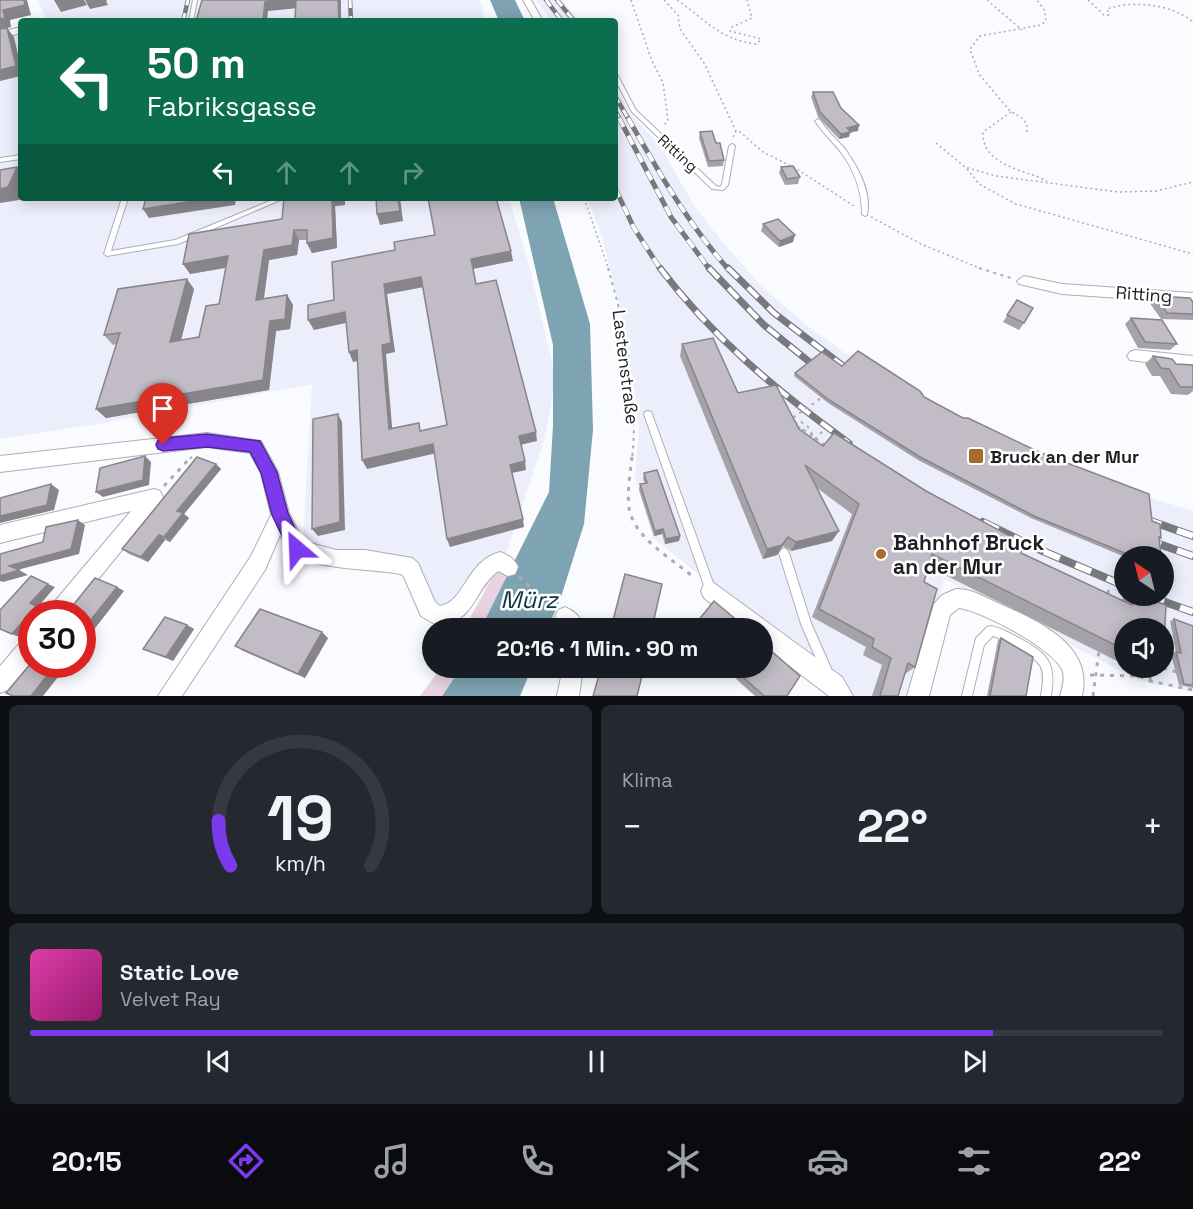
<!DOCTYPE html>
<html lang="de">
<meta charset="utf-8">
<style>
:root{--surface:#171b24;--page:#242831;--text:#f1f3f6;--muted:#9ea1a6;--line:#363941;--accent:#7c3aed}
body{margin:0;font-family:"Space Grotesk",sans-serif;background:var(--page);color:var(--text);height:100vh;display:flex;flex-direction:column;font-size:22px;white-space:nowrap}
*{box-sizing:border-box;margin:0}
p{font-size:20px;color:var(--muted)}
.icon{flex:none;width:33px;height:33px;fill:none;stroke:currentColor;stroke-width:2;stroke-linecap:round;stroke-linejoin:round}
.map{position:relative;height:696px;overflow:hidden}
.sheet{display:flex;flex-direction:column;gap:9px;padding:9px;background:#0d0f14;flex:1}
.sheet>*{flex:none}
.hud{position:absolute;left:18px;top:18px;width:600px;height:183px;border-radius:6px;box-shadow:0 3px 15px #0003;background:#0b6e4f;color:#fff;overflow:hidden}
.needle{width:39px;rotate:325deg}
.buttons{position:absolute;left:1114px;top:546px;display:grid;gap:12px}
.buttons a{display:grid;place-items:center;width:60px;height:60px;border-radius:50%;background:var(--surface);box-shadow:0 3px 15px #0003;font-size:30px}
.speed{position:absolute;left:18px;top:600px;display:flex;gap:12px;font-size:30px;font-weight:700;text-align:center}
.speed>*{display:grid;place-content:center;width:78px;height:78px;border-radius:50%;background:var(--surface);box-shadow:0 3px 15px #0003;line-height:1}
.speed .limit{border:9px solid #d22;background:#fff;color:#111}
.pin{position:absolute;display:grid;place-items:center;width:51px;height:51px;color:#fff;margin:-62px -26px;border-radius:50% 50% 50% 0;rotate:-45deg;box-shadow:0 0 6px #0007}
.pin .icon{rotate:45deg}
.me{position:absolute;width:66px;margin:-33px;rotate:334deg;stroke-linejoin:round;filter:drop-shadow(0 0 4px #0008)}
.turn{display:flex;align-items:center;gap:21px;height:126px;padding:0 30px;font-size:27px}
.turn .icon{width:78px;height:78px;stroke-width:2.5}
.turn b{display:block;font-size:42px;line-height:51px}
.lanes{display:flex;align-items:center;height:57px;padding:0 30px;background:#0003;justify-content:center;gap:30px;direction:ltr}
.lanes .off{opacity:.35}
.big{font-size:45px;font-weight:600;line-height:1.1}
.sheet .tile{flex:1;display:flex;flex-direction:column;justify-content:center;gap:9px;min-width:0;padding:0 21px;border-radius:9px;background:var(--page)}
.sheet .dial{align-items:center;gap:0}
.dial svg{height:156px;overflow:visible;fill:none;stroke:var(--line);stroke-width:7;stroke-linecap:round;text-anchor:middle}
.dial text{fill:var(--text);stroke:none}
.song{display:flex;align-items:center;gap:18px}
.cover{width:72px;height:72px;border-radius:9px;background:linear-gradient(135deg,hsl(320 70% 55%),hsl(320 70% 35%))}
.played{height:6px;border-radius:3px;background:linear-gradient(90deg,var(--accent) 85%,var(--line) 85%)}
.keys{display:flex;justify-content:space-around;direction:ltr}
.heat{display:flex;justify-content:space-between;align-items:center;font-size:33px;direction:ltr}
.sheet .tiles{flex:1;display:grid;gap:9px;grid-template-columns:1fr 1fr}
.tile:last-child{grid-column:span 2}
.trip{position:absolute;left:422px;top:618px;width:351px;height:60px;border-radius:30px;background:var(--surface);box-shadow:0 3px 15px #0003;font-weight:600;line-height:60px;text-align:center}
.tab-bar{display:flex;height:96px;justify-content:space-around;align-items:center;background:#090b0e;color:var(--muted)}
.tab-bar .icon{width:42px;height:42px}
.tab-bar .current{color:var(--accent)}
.tab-bar b{font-size:27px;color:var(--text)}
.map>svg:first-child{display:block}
.built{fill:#edeefc;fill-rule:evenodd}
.green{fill:#e9d2e1}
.water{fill:#7ea3b2}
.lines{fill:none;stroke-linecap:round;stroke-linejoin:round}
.service-casing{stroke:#adaeb7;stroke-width:2}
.minor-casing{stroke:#adaeb7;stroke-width:2}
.path-far2{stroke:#acadb1;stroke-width:1.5;stroke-dasharray:2 3;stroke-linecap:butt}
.path-far1{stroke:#acadb1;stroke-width:2;stroke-dasharray:3 4.5;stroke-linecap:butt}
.path{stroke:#acadb1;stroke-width:3;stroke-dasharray:4 6;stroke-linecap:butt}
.service{fill:#fff;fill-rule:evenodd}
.minor{fill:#fff;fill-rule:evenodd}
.rail-far3-casing{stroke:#78797c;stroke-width:4.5}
.rail-far2-casing{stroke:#78797c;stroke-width:5}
.rail-far1-casing{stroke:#78797c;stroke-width:7}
.rail-casing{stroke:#78797c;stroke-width:8}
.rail-far3{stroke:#fff;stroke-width:3;stroke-dasharray:8;stroke-linecap:butt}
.rail-far2{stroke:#fff;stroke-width:4;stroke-dasharray:10;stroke-linecap:butt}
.rail-far1{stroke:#fff;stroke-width:4.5;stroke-dasharray:14;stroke-linecap:butt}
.rail{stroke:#fff;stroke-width:6;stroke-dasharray:17;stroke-linecap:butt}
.path-bridge{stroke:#acadb1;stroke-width:2;stroke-dasharray:3 4.5;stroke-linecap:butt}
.wall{fill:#a6a2a9}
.shaded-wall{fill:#87848a}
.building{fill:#c1bcc5;stroke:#87848a;stroke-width:1.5;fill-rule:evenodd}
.route{fill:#7c3aed;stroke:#51269a;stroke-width:1.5}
.poi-dot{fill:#a66c2b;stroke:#fff;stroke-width:2}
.labels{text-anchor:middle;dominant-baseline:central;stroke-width:5;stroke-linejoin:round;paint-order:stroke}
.far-street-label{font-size:15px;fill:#1e1f22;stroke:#fff}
.street-label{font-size:18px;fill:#1e1f22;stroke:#fff}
.poi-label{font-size:18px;font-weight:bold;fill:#1e1f22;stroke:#fff;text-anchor:start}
.near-poi-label{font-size:21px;font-weight:bold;fill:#1e1f22;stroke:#fff;text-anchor:start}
.near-water-label{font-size:24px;font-style:italic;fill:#103340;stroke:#fff}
</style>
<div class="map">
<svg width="1193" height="696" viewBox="0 0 1193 696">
<rect width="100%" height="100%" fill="#fafbff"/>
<g class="built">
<polygon points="38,0 479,0 486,21 47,21"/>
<polygon points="536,0 562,0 579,21 552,21"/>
<polygon points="21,32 21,198 509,198 529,265 556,379 544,440 507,551 488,587 439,607 412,562 364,558 303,543 312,384 104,423 0,439 0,37"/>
<path d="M615 84 632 115 661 147 693 204 719 238 760 285 805 324 849 356 854 353 910 389 922 400 987 431 1145 496 1193 511V692L1138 680 944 579 911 696H853L845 679 795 651 653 538 635 478 639 427 628 339 602 237 587 198H615ZM1125 556H1164V596H1125ZM1125 628H1164V668H1125Z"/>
</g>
<g class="green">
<polygon points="498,568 508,576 481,628 464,628"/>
<polygon points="441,668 461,668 442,696 420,696"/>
</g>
<g class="water">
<polygon points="490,0 515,0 525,21 499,21"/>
<polygon points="519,198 553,198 590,324 593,430 584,524 561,597 548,628 481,628 549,492 553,426 553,345"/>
<polygon points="461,668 532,668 520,696 442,696"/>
</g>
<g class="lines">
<g class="service-casing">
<g id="service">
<polygon points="193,0 197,0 193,21 189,21"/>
<polygon points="615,73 617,74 636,110 716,186 720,187 722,184 729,146 732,144 734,145 735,146 728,185 723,190 712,189 632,112 615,79"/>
<path d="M818 119 820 120C827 131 836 139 845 149 858 167 872 193 867 215L865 216 862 214C862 191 854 169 840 151 832 141 822 132 815 121Z"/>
<polygon points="21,155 21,159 0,162 0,158"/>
<polygon points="122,198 128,198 111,251 175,240 277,198 285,198 178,244 107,256 104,254"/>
<polygon points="648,411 651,412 652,414 716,591 714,594 711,596 708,594 706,591 644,414 645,412"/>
<polygon points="784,548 787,550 789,553 811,623 833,673 832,677 828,678 824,677 801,624 779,553 781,550"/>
<path d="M991 626C1002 628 1011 634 1021 639 1049 655 1056 663 1051 696H1041C1042 687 1045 676 1041 667 1035 656 1005 639 993 636L984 645 972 696H962L976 638 987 627Z"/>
</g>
</g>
<g class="minor-casing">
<g id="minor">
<polygon points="523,0 531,0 543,21 535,21"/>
<polygon points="21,27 21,33 0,38 0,32"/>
<polygon points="1024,276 1062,284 1193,293 1193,303 1062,294 1019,284 1017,281"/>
<polygon points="1135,350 1193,356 1193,368 1130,360 1127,356 1130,352"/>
<path d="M207 433 261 441 278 472 289 513 303 541 336 550H365L412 558 418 563 435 602 440 606C465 602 466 561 500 552 508 555 514 558 518 567L515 574 508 576 498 571C472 592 477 620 438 626L421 616 404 577 401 574C363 568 326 570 290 555L280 535 265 570 182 696H158L251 556 271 515 261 473 250 453 207 447 0 472V456Z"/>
<polygon points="154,489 160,491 163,497 160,503 70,614 47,614 50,607 131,511 0,543 0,525"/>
<polygon points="711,581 842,677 853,696 829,696 762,645 762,628 742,628 704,598 701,591 704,584"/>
<path d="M956 589C971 588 986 598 1000 604 1038 621 1094 645 1082 696H1060C1062 689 1065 680 1063 672 1056 650 982 611 959 608L950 615 929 696H907L934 604 942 595Z"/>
<path d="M565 607C575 611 582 619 585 628H562L555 617 558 610Z"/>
<polygon points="32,634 32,661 8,690 0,693 0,666 25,637"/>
<polygon points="563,668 583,668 579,696 557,696"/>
</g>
</g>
<g class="path-far2">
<polyline points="631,0 652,61 663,83 668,120 663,127"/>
<polyline points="664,0 678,15 680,29 704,63 736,131"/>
<path d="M677 0C706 20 720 40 757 44L761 39 730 31 732 27 752 18 747 0"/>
<polyline points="987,0 1022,30"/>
<path d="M1088 0 1104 15H1109L1107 9C1133 0 1172 4 1193 22"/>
<path d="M1011 112 983 132C982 166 1024 169 1047 181"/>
<polyline points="1027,132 1027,124 1023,119 1009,110 979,74 970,49 980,36 1041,25 1046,21 1045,11 1037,0"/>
<polyline points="733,137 736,131 740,132 763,152 795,168 854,206"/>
<polyline points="936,143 965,167 996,176 1118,192 1156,191 1193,182"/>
<polyline points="967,169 979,184 1016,204 1193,254"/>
<polyline points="584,198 609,270"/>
<polyline points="871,217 921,244 984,270"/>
</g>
<g class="path-far1">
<path d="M608 268C626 329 639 396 632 459"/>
<polyline points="979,268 1011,278"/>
<polyline points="795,427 801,422 808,427 815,439 823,431"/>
<polyline points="796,429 800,427 807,433 805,436"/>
<polyline points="798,429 800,427 826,446"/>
<polyline points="190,459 193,455"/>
</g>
<g class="path">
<path d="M632 457C630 474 627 492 629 508 634 538 671 558 692 576"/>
<polyline points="164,486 191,457"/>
<polyline points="519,577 553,607"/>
<polyline points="1108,594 1109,585"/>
<polyline points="1163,668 1177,672"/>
<polyline points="1090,675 1139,676 1150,681 1193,690"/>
<polyline points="1150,681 1151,668"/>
<polyline points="1093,696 1099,651"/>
</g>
<use href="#service" class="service"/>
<use href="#minor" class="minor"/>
<g class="rail-far3-casing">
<g id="rail-far3">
<polyline points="350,0 351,21"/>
<polyline points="546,0 562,21"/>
<polyline points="557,0 574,21"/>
<polyline points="183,21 188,0"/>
<polyline points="615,96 629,120"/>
<polyline points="615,110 620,120"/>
</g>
</g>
<g class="rail-far2-casing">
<g id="rail-far2">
<polyline points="619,118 671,217 710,270"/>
<path d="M628 118C658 171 688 224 729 270"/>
<polyline points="615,188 634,228 661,270"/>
</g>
</g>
<g class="rail-far1-casing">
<g id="rail-far1">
<path d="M660 268C713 338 778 392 849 443"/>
<polyline points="709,268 764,325 823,373"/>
<polyline points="728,268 774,313 855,375"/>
</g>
</g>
<g class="rail-casing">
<g id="rail">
<polyline points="1145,519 1193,536"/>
<polyline points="983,522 1038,549 1125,586"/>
<polyline points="1145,539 1193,556"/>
<polyline points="1148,596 1193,612"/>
</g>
</g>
<use href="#rail-far3" class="rail-far3"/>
<use href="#rail-far2" class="rail-far2"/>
<use href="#rail-far1" class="rail-far1"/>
<use href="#rail" class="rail"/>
<polyline class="path-bridge" points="797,425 794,417 824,396"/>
</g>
<g class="wall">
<polygon points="813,92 841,108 858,131 850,132 849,137 839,139 818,117 811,97"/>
<polygon points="700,132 716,143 724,160 723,166 708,167 699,138"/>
<polygon points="781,167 800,177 798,184 785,185 779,173"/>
<polygon points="284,198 345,198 345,205 335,206 337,248 312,253 307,243 307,240 299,240 297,255 269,260 264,299 287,295 293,305 290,329 276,331 269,390 106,418 96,409 116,344 113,345 104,335 194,289 181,340 199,337 219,304 226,268 190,274 282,219"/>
<polygon points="763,224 793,242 779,247 761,231"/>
<polygon points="1155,296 1193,302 1193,320 1161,319 1149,302"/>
<polygon points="1017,300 1024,323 1019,330 1003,322"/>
<polygon points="1131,318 1177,344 1170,350 1138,348 1125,324"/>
<polygon points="682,344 738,393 799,429 823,446 1021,553 1120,600 1128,596 1141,596 1125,628 1125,665 929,567 924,582 915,667 905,674 898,696 872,696 882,665 863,655 866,647 812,617 852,514 817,488 832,541 791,551 783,546 777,555 763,559 680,356"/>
<polygon points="1153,356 1176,364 1193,365 1193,391 1188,395 1171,394 1160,376 1152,376 1145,364"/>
<polygon points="842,366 924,397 1152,521 1161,538 1159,539 1161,556 1125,556 1125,557 1031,518 918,460 828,403 794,376 795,373"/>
<polygon points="216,464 221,469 184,514 189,518 170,542 165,540 148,562 129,554 122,549"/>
<polygon points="644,473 680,536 679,541 665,544 662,534 654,536 639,490 640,484 645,483 643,479"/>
<polygon points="1174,619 1193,626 1193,688 1179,685 1171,654 1176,652 1170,621"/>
<polygon points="187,625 194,629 173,661 150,652 143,649"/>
<polygon points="328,638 305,678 243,651 235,646"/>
<polygon points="1001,638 1026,696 987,696 998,640"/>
<polygon points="724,668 762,668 787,696 755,696"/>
<polygon points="1129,668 1162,668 1162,669 1144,675"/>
</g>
<g class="shaded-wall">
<polygon points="24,0 27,0 31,15 10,20 11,27 7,28 14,37 21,68 21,76 0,81 0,19 3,10"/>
<polygon points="54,0 84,0 87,5 61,12"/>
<polygon points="85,0 107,0 106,1 108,5 90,9"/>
<polygon points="286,0 300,0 299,8 268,11 267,21 263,21 265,2"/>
<polygon points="338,0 341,0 341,21 339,21"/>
<polygon points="859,125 858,131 850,132 849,137 839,139 841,134 847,128"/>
<polygon points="17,167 21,172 21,195 19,200 0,203 0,189"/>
<polygon points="213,198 236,198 235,205 149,218 143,209"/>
<polygon points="332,198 345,198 345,205 335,206 337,248 312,253 307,243"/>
<polygon points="398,198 400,198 403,221 380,225 377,214"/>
<polygon points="294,230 299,240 297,255 269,260 262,310 256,300 264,250"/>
<polygon points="795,235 793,242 779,247 780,241"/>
<polygon points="511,251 513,261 473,269 471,259"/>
<polygon points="228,256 234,266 190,274 183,264"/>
<polygon points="421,277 424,287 387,294 395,352 386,354 393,438 389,429 382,345 384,284"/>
<polygon points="187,279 194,289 178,352 170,342"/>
<polygon points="287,295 293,305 290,329 276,331 269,390 106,418 96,409 270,321"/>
<polygon points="345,312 350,322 314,330 308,320"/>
<polygon points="357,350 362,360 353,362 349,352"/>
<polygon points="338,414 342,422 345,530 318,536 312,529"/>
<polygon points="536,432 537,441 520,445 519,436"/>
<polygon points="433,444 437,453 367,469 362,460"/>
<polygon points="145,456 151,462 149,485 103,497 96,492"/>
<polygon points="525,461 526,470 512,473 510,465"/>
<polygon points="216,464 221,469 184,514 189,518 170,542 164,537 177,511"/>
<polygon points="51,484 59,490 54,510 0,523 0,516"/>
<polygon points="523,519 524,527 450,547 447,539"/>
<polygon points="78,520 85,525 79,554 17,570 9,566"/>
<polygon points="663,529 662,534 654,536 655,531"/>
<polygon points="839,531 832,541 791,551 796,542"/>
<polygon points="159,535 165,540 148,562 141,557"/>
<polygon points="680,536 679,541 665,544 666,539"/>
<polygon points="788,537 777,555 763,559 767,549"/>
<polygon points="19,570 28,575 3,582 0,581 0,576"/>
<polygon points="48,584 55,587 38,607 43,610 40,614 32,614 32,623 19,637 12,634 30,603"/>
<polygon points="117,587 124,591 82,645 82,631"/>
<polygon points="187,625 194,629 173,661 166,657"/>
<polygon points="322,632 328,638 305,678 298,674"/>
<polygon points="45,664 62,672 43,696 31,696"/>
</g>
<g class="building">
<polygon points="0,0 24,0 25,5 3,10 5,18 0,19"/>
<polygon points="202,0 286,0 265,2 263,21 196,21"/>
<polygon points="296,0 338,0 339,21 295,21"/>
<polygon points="7,28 16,66 0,70 0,29"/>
<polygon points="813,92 833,92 841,108 859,125 847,128 851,132 841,134 820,112"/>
<polygon points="712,131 716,143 720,143 724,160 709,161 700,132"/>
<polygon points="793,166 800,177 787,179 781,167"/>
<polygon points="17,167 8,187 0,189 0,170"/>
<polygon points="146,198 213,198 143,209"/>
<polygon points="284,198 332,198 333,238 307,243 307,230 294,230 292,245 264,250 256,300 287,295 285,319 270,321 263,380 96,409 120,333 104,335 118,289 187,279 170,342 199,337 206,306 219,304 228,256 183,264 189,234 282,219"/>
<polygon points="376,198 398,198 400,211 377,214"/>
<path d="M428 198H496L511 251 471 259 476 284 496 280 536 432 519 436 525 461 510 465 523 519 447 539 433 444 362 460 357 350 349 352 345 312 308 320V305L334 300 332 262 395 250 394 242 435 235ZM421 277 447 425 420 431 419 423 389 429 382 345 391 343 384 284Z"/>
<polygon points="778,219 795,235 780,241 763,224"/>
<polygon points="1155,296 1190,298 1193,302 1193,314 1167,313"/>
<polygon points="1017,300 1033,308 1024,323 1007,315"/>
<polygon points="1131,318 1162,320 1177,344 1145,342"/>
<polygon points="713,338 738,393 776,385 799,429 823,446 834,433 926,491 1023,543 1021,553 1132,605 1133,596 1141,596 1166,605 1164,641 1164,628 1125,628 1125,650 932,554 924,582 937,589 915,667 908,663 898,696 880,696 891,658 872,647 874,639 819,609 859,504 805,465 839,531 796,542 788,537 782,545 767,549 682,344"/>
<polygon points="858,351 920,391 924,397 963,418 968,418 1041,453 1149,494 1152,521 1160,524 1161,538 1159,537 1161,556 1132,556 1034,516 920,457 829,400 795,373 822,352 842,366"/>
<polygon points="1153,356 1172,359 1176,364 1193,365 1193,387 1180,387 1169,369 1161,368"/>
<polygon points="338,414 340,522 312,529 313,419"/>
<polygon points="145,456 143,480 96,492 100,468"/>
<polygon points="197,457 216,464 177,511 183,513 164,537 159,535 141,557 122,549"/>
<polygon points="657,470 680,536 666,539 663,529 655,531 640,484 647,483 644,473"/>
<polygon points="51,484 47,505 0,516 0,498"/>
<polygon points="78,520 71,549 9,566 19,570 0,576 0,554 43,542 46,527"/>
<polygon points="625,574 662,584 652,628 611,628"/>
<polygon points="31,576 48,584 30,603 36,606 12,634 0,629 0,610"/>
<polygon points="95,578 117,587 82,631 82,614 66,614"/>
<polygon points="714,601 746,628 692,628"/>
<polygon points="260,609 322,632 298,674 235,646"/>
<polygon points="165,617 187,625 166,657 143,649"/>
<polygon points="1174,619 1193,626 1193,685 1184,684 1176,652 1181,653"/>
<polygon points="1001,638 1033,657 1026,696 990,696"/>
<polygon points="762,643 800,676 787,696 764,696 733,668 762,668"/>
<polygon points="32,662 32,664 45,664 53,668 31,696 13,696 6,693"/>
<polygon points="601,668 644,668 637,696 593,696"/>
</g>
<polygon class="route" points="207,434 260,441 277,472 288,513 305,549 303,555 297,557 291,555 272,515 261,473 250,452 207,447 163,451 158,449 156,445 158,440 163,438"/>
<g class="poi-dot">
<rect x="968" y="448" width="16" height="16" rx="3"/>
<circle cx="881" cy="554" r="6"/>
</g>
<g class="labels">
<g class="far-street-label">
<text transform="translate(678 153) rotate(42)">Ritting</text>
</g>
<g class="street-label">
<text transform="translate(1144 294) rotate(4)">Ritting</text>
<text transform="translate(626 367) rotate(83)">Lastenstraße</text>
</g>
<g class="poi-label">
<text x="990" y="456">Bruck an der Mur</text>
</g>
<g class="near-poi-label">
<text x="893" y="542">Bahnhof Bruck<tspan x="893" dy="24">an der Mur</tspan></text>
</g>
<g class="near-water-label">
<text x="529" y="599">Mürz</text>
</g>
</g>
</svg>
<div class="buttons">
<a><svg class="needle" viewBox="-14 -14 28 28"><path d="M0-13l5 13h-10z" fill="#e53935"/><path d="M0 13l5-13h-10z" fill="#9ea1a6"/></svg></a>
<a><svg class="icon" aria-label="sound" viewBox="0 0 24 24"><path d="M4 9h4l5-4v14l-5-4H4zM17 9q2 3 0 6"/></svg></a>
</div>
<div class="speed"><div class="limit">30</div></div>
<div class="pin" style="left:163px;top:445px;background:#d93025"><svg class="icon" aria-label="arrive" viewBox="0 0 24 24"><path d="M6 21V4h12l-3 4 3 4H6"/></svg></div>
<svg class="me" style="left:297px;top:549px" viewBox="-20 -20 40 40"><path d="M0-17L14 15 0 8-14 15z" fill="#7c3aed" stroke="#fff" stroke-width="4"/></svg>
<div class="trip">20:16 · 1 Min. · 90 m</div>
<div class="hud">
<div class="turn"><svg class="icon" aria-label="left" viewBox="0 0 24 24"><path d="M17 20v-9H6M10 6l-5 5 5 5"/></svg><div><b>50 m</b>Fabriksgasse</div></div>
<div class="lanes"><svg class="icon" aria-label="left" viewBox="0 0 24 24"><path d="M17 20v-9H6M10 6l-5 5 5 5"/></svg><svg class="icon off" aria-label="ahead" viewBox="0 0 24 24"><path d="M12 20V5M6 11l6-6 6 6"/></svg><svg class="icon off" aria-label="ahead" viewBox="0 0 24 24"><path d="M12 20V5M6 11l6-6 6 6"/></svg><svg class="icon off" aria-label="right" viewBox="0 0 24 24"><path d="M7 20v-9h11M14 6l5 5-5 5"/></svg></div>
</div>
</div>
<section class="sheet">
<div class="tiles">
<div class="tile dial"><svg viewBox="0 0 100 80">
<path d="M14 69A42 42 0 1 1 86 69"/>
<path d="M14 69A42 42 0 0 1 8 46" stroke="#7c3aed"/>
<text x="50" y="56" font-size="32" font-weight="700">19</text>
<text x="50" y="72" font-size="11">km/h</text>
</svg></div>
<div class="tile"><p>Klima</p>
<div class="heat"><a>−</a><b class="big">22°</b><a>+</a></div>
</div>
<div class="tile">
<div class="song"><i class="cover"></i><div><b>Static Love</b><p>Velvet Ray</p></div></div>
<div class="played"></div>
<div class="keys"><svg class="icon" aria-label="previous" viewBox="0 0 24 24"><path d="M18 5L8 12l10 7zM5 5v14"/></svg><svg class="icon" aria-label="pause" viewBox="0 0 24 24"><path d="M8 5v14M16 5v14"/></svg><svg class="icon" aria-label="next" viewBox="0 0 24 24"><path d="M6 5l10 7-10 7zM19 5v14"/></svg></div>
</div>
</div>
</section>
<nav class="tab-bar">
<b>20:15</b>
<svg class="icon current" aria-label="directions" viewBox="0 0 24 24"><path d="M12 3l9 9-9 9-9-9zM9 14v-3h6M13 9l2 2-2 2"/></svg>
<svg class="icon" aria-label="music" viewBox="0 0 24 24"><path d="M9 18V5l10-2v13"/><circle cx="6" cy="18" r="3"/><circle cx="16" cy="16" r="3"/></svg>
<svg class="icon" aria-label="phone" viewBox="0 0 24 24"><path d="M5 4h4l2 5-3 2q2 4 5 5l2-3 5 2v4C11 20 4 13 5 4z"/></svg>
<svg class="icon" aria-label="climate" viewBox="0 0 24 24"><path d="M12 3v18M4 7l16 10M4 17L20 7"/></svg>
<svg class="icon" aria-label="car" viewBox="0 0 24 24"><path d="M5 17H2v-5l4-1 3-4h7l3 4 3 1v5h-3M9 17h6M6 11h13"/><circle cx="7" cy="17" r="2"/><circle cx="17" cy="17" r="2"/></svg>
<svg class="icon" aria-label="filters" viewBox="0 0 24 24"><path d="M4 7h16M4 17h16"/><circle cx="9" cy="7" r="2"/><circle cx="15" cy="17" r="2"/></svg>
<b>22°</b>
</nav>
